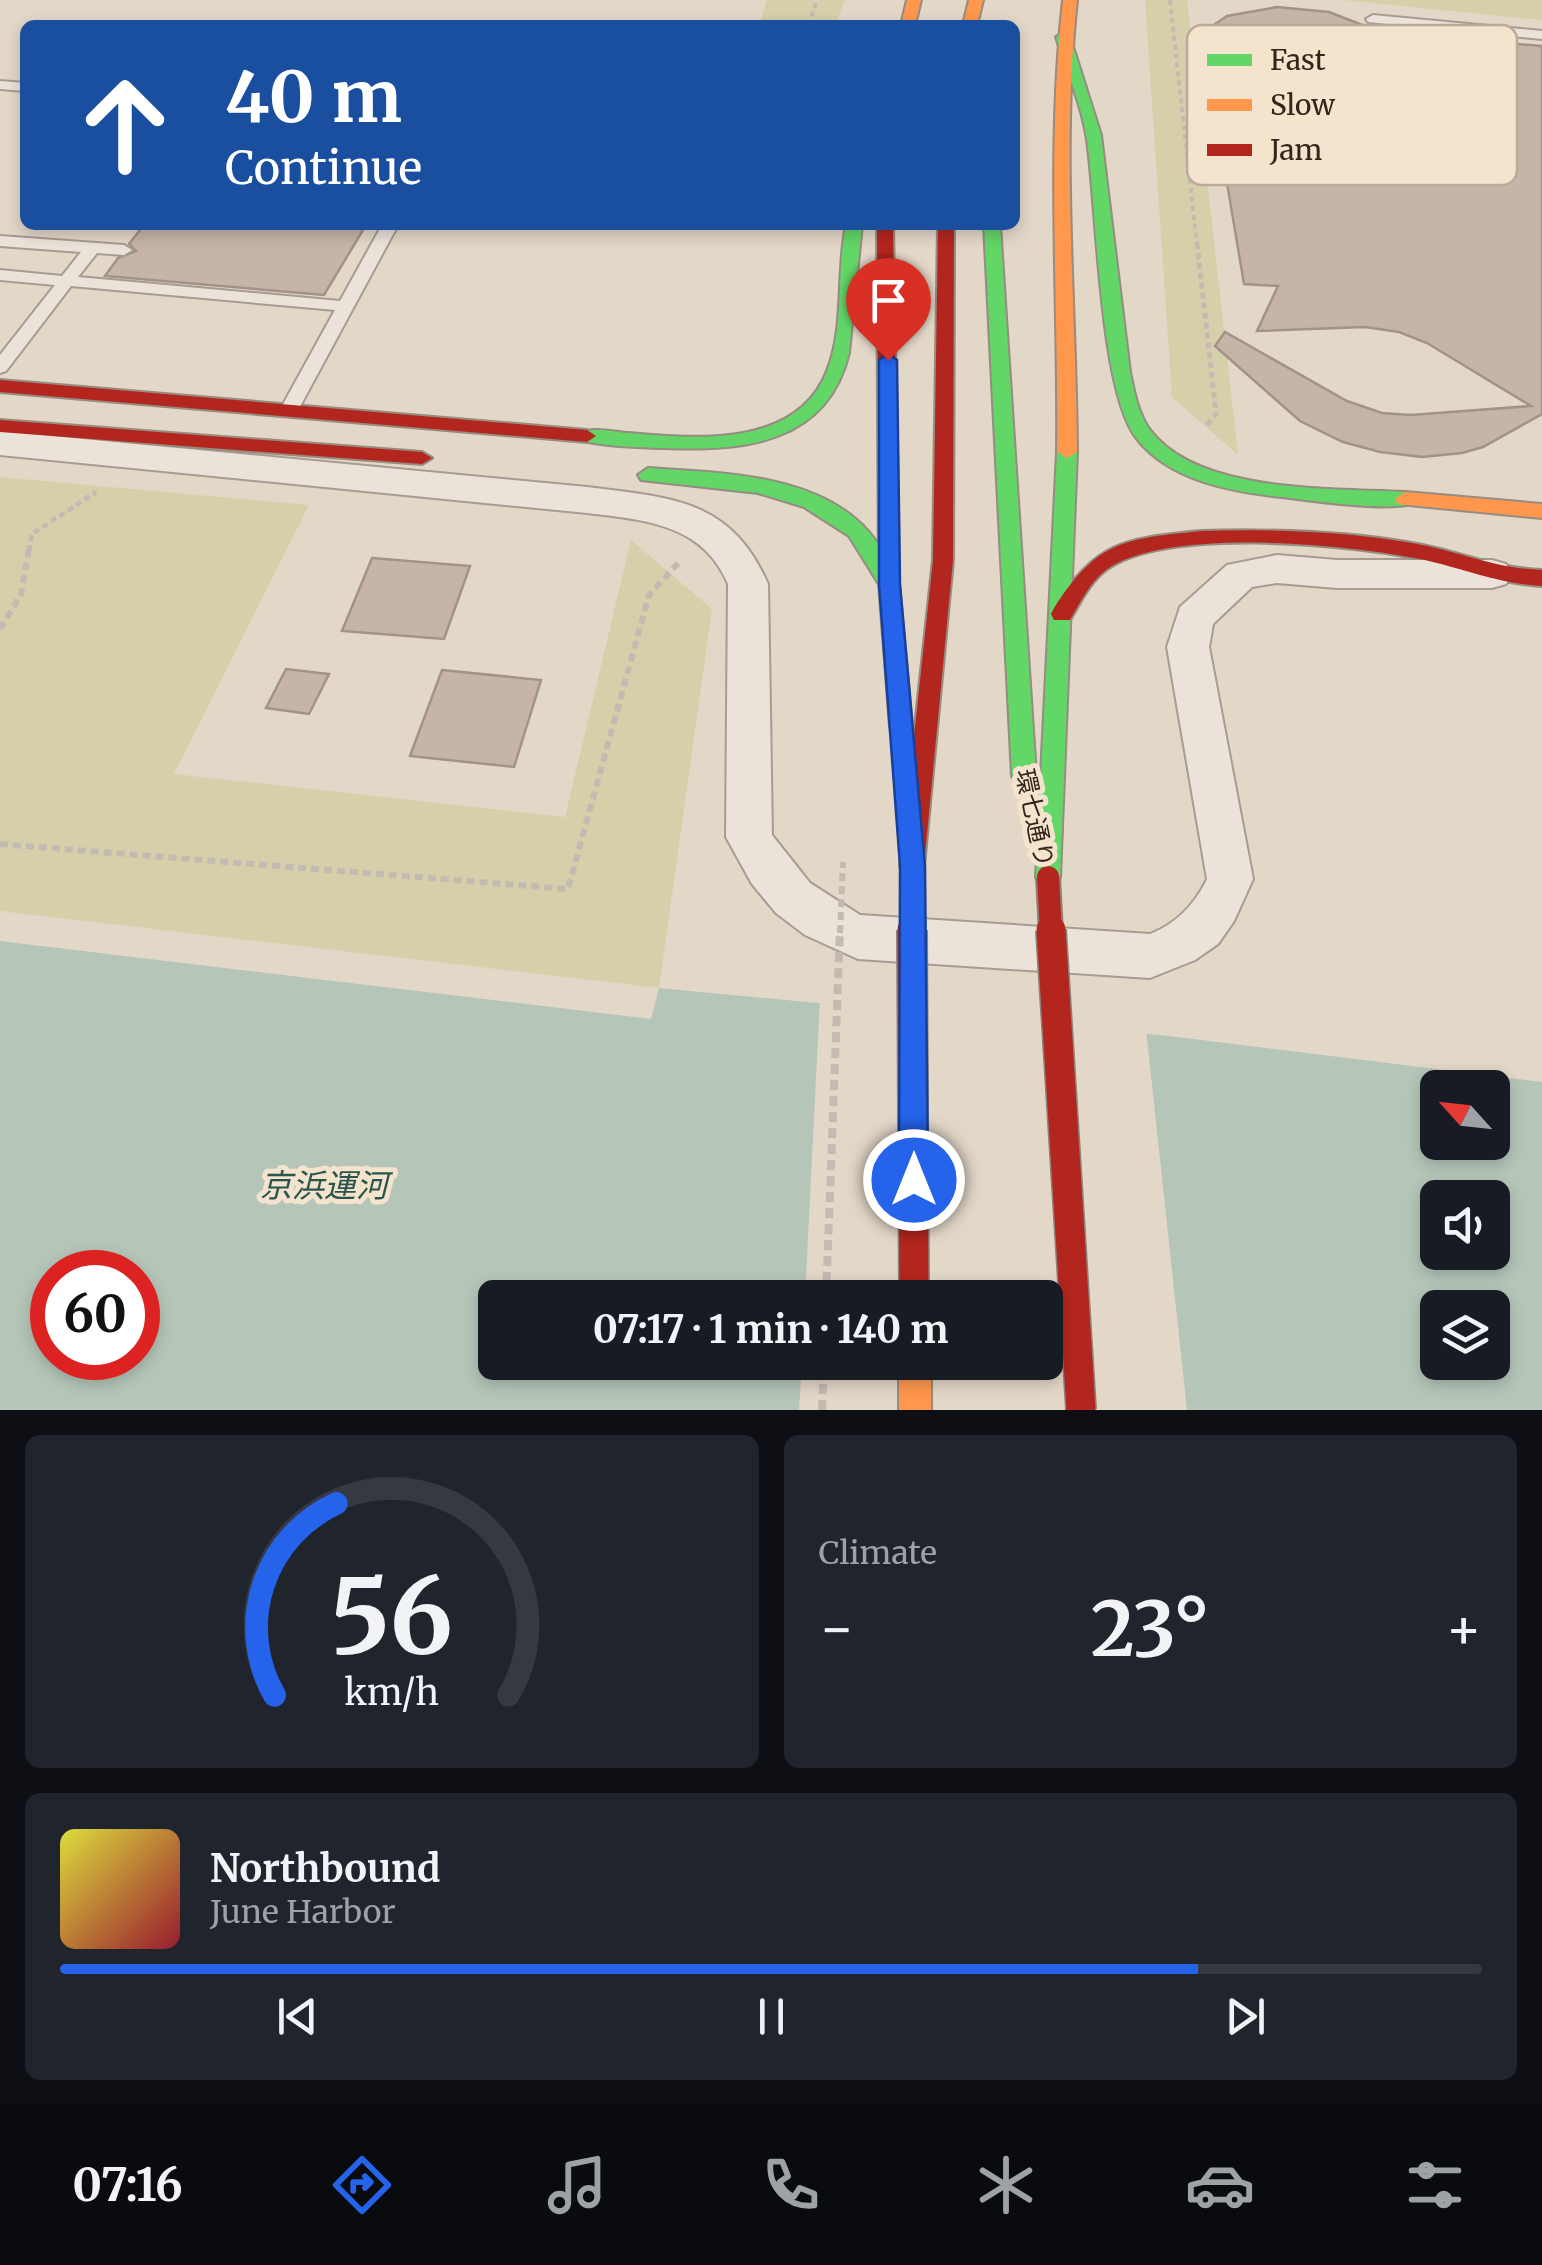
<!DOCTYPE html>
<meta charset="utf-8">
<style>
:root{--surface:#171b24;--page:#20242c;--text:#f1f3f6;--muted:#9ea1a6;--line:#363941;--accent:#2563eb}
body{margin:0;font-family:Merriweather,"Noto Sans JP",serif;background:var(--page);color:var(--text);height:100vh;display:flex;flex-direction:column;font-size:38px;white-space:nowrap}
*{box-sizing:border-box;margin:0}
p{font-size:32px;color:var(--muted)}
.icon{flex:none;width:55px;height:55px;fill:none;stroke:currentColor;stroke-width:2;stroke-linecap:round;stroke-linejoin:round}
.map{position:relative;height:1410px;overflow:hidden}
.details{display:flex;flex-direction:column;gap:25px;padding:25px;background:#0d0f14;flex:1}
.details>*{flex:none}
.top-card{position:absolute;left:20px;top:20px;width:1000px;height:210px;border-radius:15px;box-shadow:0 5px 15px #0003;background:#1a4fa0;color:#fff;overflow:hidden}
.needle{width:65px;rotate:297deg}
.fabs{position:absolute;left:1420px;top:1070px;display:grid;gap:20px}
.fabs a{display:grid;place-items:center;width:90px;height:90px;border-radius:15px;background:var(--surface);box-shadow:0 5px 15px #0003;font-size:50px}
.speed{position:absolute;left:30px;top:1250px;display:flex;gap:20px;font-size:50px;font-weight:700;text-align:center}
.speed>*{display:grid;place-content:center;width:130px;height:130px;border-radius:50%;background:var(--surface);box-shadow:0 5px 15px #0003;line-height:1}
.speed .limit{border:15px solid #d22;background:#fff;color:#111}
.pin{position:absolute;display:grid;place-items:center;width:85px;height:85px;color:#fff;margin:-102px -42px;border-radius:50% 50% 50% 0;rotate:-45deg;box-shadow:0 0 10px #0007}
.pin .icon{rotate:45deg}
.me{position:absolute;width:110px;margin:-55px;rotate:0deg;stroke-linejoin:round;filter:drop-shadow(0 0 8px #0008)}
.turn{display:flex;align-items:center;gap:35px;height:210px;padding:0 40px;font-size:45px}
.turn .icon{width:130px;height:130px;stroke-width:2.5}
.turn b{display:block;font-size:70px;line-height:85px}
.big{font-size:75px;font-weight:700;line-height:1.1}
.details .tile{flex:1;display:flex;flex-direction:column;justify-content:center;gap:15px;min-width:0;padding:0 35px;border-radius:15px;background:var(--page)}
.details .dial{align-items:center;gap:0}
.dial svg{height:260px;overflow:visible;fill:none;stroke:var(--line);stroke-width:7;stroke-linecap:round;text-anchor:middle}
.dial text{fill:var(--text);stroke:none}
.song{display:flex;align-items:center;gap:30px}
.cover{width:120px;height:120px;border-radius:15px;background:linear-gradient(135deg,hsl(60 70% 55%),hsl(350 70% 35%))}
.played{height:10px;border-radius:5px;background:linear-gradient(90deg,var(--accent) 80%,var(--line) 80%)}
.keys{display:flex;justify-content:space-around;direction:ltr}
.heat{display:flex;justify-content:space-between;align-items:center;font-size:55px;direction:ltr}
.details .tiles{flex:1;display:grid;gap:25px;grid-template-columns:1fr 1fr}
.tile:last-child{grid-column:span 2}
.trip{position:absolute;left:478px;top:1280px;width:585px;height:100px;border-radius:15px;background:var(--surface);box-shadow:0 5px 15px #0003;font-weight:700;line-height:100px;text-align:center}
.dock{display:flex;height:160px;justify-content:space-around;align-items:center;background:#090b0e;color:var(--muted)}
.dock .icon{width:70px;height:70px}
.dock .active{color:var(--accent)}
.dock b{font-size:45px;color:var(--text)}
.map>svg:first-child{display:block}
.green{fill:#d6d0aa}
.water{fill:#b5c6b9;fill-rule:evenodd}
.pier{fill:#e3d7c8}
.building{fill:#c6b4a9;stroke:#a29288;stroke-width:2.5}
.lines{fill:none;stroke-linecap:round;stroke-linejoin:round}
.lane-casing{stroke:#a79c92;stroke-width:4}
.street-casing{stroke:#a79c92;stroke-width:4}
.fast-casing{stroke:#978c82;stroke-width:4}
.slow-casing{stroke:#978c82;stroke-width:4}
.jam-casing{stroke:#978c82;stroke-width:4}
.path-far3{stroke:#c3bab1;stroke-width:4;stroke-dasharray:5 4;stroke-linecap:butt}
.path-far2{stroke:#c3bab1;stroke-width:5;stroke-dasharray:6 4;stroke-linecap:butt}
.path-far1{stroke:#c3bab1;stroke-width:6;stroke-dasharray:8 5;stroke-linecap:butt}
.path{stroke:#c3bab1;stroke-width:8;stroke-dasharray:10 6;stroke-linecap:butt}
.lane{fill:#ebe3da;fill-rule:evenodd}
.street{fill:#ebe3da;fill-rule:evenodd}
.fast{fill:#63d668;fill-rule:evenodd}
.slow{fill:#ff974d;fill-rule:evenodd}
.jam{fill:#b3261e;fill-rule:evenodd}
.jam-bridge-far1-casing{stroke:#8d8279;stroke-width:26;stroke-linecap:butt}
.jam-bridge-casing{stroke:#8d8279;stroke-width:32;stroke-linecap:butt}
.path-bridge-far1{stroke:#c3bab1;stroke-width:6;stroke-dasharray:8 5;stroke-linecap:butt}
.path-bridge{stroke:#c3bab1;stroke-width:8;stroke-dasharray:10 6;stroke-linecap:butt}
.jam-bridge-far1{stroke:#b3261e;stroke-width:22}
.jam-bridge{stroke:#b3261e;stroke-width:29}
.route{fill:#2563eb;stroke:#184099;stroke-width:2.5}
.labels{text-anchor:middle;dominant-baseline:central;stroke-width:10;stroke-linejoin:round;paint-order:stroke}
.street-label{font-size:25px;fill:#35241b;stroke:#f5e4cd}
.near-water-label{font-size:32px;font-style:italic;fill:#2a554c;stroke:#f5e4cd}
.key{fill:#f5e4cd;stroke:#bbaa98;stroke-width:2.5}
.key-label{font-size:28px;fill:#35241b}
</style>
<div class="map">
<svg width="1542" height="1410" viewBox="0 0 1542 1410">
<rect width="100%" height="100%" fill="#e3d7c8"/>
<g class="green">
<polygon points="767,0 845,0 835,25 759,25"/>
<polygon points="1145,0 1187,0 1238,455 1172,397"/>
<polygon points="1343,0 1542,0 1542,20"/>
<polygon points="0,477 309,505 174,774 565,817 631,540 712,609 659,988 0,911"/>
</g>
<path class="water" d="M0 941 651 1019 659 988 1169 1036 1542 1082V1410H0ZM1438 1088H1492V1142H1438ZM1438 1198H1492V1252H1438ZM52 1272H138V1358H52ZM495 1298H1045V1362H495ZM1438 1308H1492V1362H1438Z"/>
<polygon class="pier" points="820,998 1146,1029 1187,1410 799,1410 802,1363 1045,1362 1045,1298 805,1297"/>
<g class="building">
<polygon points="1277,7 1329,12 1383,33 1542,46 1542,414 1483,447 1462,453 1422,457 1380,452 1343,442 1300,421 1215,346 1225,332 1347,401 1382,413 1411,415 1531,406 1427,343 1399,332 1365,327 1257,331 1278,286 1244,284 1203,40 1208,29 1227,16"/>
<polygon points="144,225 366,225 324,295 105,276 118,258 136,251 129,244"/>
<polygon points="372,558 470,566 444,639 342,631"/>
<polygon points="286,669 329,674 309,714 266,708"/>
<polygon points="442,670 541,680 514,767 410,756"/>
</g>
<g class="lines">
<g class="lane-casing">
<g id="lane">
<polygon points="1373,15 1542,31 1542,39 1368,22 1366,19"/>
<polygon points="0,81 25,83 25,91 0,89"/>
<polygon points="382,225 398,225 297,412 290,414 281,408 335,310 71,286 6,371 0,373 0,355 55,285 0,280 0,270 62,276 81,252 0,246 0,236 124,245 132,250 124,255 97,253 78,277 340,301"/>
</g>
</g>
<g class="street-casing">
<path id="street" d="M0 431 587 487C671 498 730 498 768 584L772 835 810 883 860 915 1150 934C1176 924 1195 904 1207 879L1167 647 1180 607 1227 565 1277 555 1337 560H1492L1506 564 1512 574 1506 584 1492 588H1337L1277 583 1252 587 1213 624 1209 647 1253 879 1234 921 1218 944 1195 960 1150 978 858 959 805 935 776 913 752 884 726 837 728 584C703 524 645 520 587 513L0 455Z"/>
</g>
<g class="fast-casing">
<g id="fast">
<path d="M1063 33 1070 37 1101 135 1130 372C1134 391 1138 414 1150 430 1198 494 1332 488 1405 492L1415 499 1412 504C1384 511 1314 501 1282 497 1233 492 1170 481 1137 439 1099 391 1097 208 1087 140 1082 105 1066 70 1056 37Z"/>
<path d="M846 225H862L849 353C827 444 744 451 664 448 637 447 607 447 580 440L578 436C589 425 613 432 629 433 696 439 797 448 827 371 845 326 836 272 846 225Z"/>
<polygon points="984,225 1000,225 1036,776 1032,783 1024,786 1016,783 1012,776"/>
<polygon points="1067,446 1077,452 1060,877 1057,885 1048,888 1039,885 1036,877 1057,452"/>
<path d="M648 468C719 473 816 473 868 531 881 546 891 566 899 584L889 592 882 589 849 536 804 507 758 493 641 480 638 475Z"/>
</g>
</g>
<g class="slow-casing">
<g id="slow">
<polygon points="907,0 921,0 915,25 901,25"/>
<polygon points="969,0 983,0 977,25 963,25"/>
<path d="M1063 0H1077C1061 151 1076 301 1077 452L1067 458 1057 452C1059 301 1046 151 1063 0Z"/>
<polygon points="1405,492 1542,504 1542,518 1398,504 1395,499"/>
<rect x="899" y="1362" width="32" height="48"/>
</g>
</g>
<g class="jam-casing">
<g id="jam">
<polygon points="877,225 893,225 899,584 912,726 909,732 893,732 890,726 879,584"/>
<polygon points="938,225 954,225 953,560 924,866 921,874 912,877 903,874 900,866 933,560"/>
<polygon points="0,380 587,430 596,436 587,442 0,392"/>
<polygon points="0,420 422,452 432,458 422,464 0,432"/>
<path d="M1201 531C1272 529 1343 531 1412 543 1460 551 1491 568 1542 570V586C1493 583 1461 567 1415 558 1344 544 1165 527 1106 570 1090 582 1080 603 1070 620H1054L1051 614 1054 608C1098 540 1124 539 1201 531Z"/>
</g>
</g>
<g class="path-far3">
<polyline points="1170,0 1197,245"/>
<polyline points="809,25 817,0"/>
</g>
<g class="path-far2">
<polyline points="1197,243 1216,414 1205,427"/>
<polyline points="29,551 32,534 96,492"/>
</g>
<g class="path-far1">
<polyline points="0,629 21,594 29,548"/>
<polyline points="0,844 568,889 649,595 681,560"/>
</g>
<polyline class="path" points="822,1410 824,1362"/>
<use href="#lane" class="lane"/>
<use href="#street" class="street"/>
<use href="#fast" class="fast"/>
<use href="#slow" class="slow"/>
<use href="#jam" class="jam"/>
<g class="jam-bridge-far1-casing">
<g id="jam-bridge-far1">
<polyline points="912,866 912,933"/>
<polyline points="1048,877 1051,933"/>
</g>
</g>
<g class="jam-bridge-casing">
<g id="jam-bridge">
<polyline points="912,930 914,1298"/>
<polyline points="1051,930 1081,1410"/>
</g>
</g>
<polyline class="path-bridge-far1" points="840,933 843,862"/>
<polyline class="path-bridge" points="826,1298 840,930"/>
<use href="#jam-bridge-far1" class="jam-bridge-far1"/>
<use href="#jam-bridge" class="jam-bridge"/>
</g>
<polygon class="route" points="888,354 897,360 900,584 925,866 928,1180 924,1190 914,1194 903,1190 899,1180 900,866 879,584 879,360"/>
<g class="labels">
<g class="street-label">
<text transform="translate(1035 818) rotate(78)">環七通り</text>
</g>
<g class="near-water-label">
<text x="324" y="1186">京浜運河</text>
</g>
</g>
<rect x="1187" y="25" width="330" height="160" rx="15" class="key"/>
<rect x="1207" y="54" width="45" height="12" fill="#63d668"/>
<rect x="1207" y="99" width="45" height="12" fill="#ff974d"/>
<rect x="1207" y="144" width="45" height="12" fill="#b3261e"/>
<g class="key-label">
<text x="1270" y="70">Fast</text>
<text x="1270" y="115">Slow</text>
<text x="1270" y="160">Jam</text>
</g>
</svg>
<div class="fabs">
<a><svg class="needle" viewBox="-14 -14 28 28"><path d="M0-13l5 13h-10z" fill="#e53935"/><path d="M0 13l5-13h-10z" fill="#9ea1a6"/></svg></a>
<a><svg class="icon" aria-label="sound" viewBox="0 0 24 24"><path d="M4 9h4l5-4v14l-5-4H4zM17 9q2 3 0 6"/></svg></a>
<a><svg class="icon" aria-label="layers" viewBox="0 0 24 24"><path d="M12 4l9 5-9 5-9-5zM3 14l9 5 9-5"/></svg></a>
</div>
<div class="speed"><div class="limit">60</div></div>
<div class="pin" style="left:888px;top:360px;background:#d93025"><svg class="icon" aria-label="arrive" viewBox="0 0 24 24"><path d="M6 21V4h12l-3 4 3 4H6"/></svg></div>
<svg class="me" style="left:914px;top:1180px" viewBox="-20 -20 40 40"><circle r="17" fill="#2563eb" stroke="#fff" stroke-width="3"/><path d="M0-11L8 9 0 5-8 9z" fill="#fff"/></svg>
<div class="trip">07:17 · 1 min · 140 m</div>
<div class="top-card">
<div class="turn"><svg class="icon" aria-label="ahead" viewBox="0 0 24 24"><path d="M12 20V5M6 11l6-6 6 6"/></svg><div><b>40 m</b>Continue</div></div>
</div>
</div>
<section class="details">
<div class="tiles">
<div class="tile dial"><svg viewBox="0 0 100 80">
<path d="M14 69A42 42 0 1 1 86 69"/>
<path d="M14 69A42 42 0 0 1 33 10" stroke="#2563eb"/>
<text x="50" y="56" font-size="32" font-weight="700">56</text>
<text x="50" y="72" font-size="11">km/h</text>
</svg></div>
<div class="tile"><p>Climate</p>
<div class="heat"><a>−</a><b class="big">23°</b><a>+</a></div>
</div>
<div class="tile">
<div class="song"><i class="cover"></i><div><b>Northbound</b><p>June Harbor</p></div></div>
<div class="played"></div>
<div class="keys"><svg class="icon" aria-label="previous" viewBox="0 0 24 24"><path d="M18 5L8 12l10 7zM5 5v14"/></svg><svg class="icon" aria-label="pause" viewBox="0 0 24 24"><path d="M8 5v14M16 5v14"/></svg><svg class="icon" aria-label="next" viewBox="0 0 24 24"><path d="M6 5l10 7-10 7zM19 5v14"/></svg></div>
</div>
</div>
</section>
<nav class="dock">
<b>07:16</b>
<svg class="icon active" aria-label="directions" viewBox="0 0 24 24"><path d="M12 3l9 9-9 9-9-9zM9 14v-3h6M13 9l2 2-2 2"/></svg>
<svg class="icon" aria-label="music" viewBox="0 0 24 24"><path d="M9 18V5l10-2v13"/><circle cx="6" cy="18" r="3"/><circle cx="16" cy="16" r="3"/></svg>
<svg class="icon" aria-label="phone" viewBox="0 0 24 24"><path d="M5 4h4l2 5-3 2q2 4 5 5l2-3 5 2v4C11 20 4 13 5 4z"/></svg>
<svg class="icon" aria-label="climate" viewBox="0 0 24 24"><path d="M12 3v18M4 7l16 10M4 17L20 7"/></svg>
<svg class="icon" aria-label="car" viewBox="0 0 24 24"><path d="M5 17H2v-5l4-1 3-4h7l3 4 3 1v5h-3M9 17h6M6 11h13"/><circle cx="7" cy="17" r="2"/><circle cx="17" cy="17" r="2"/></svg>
<svg class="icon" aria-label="filters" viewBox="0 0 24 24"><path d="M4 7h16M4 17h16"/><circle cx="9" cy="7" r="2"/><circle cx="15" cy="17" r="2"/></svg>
</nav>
